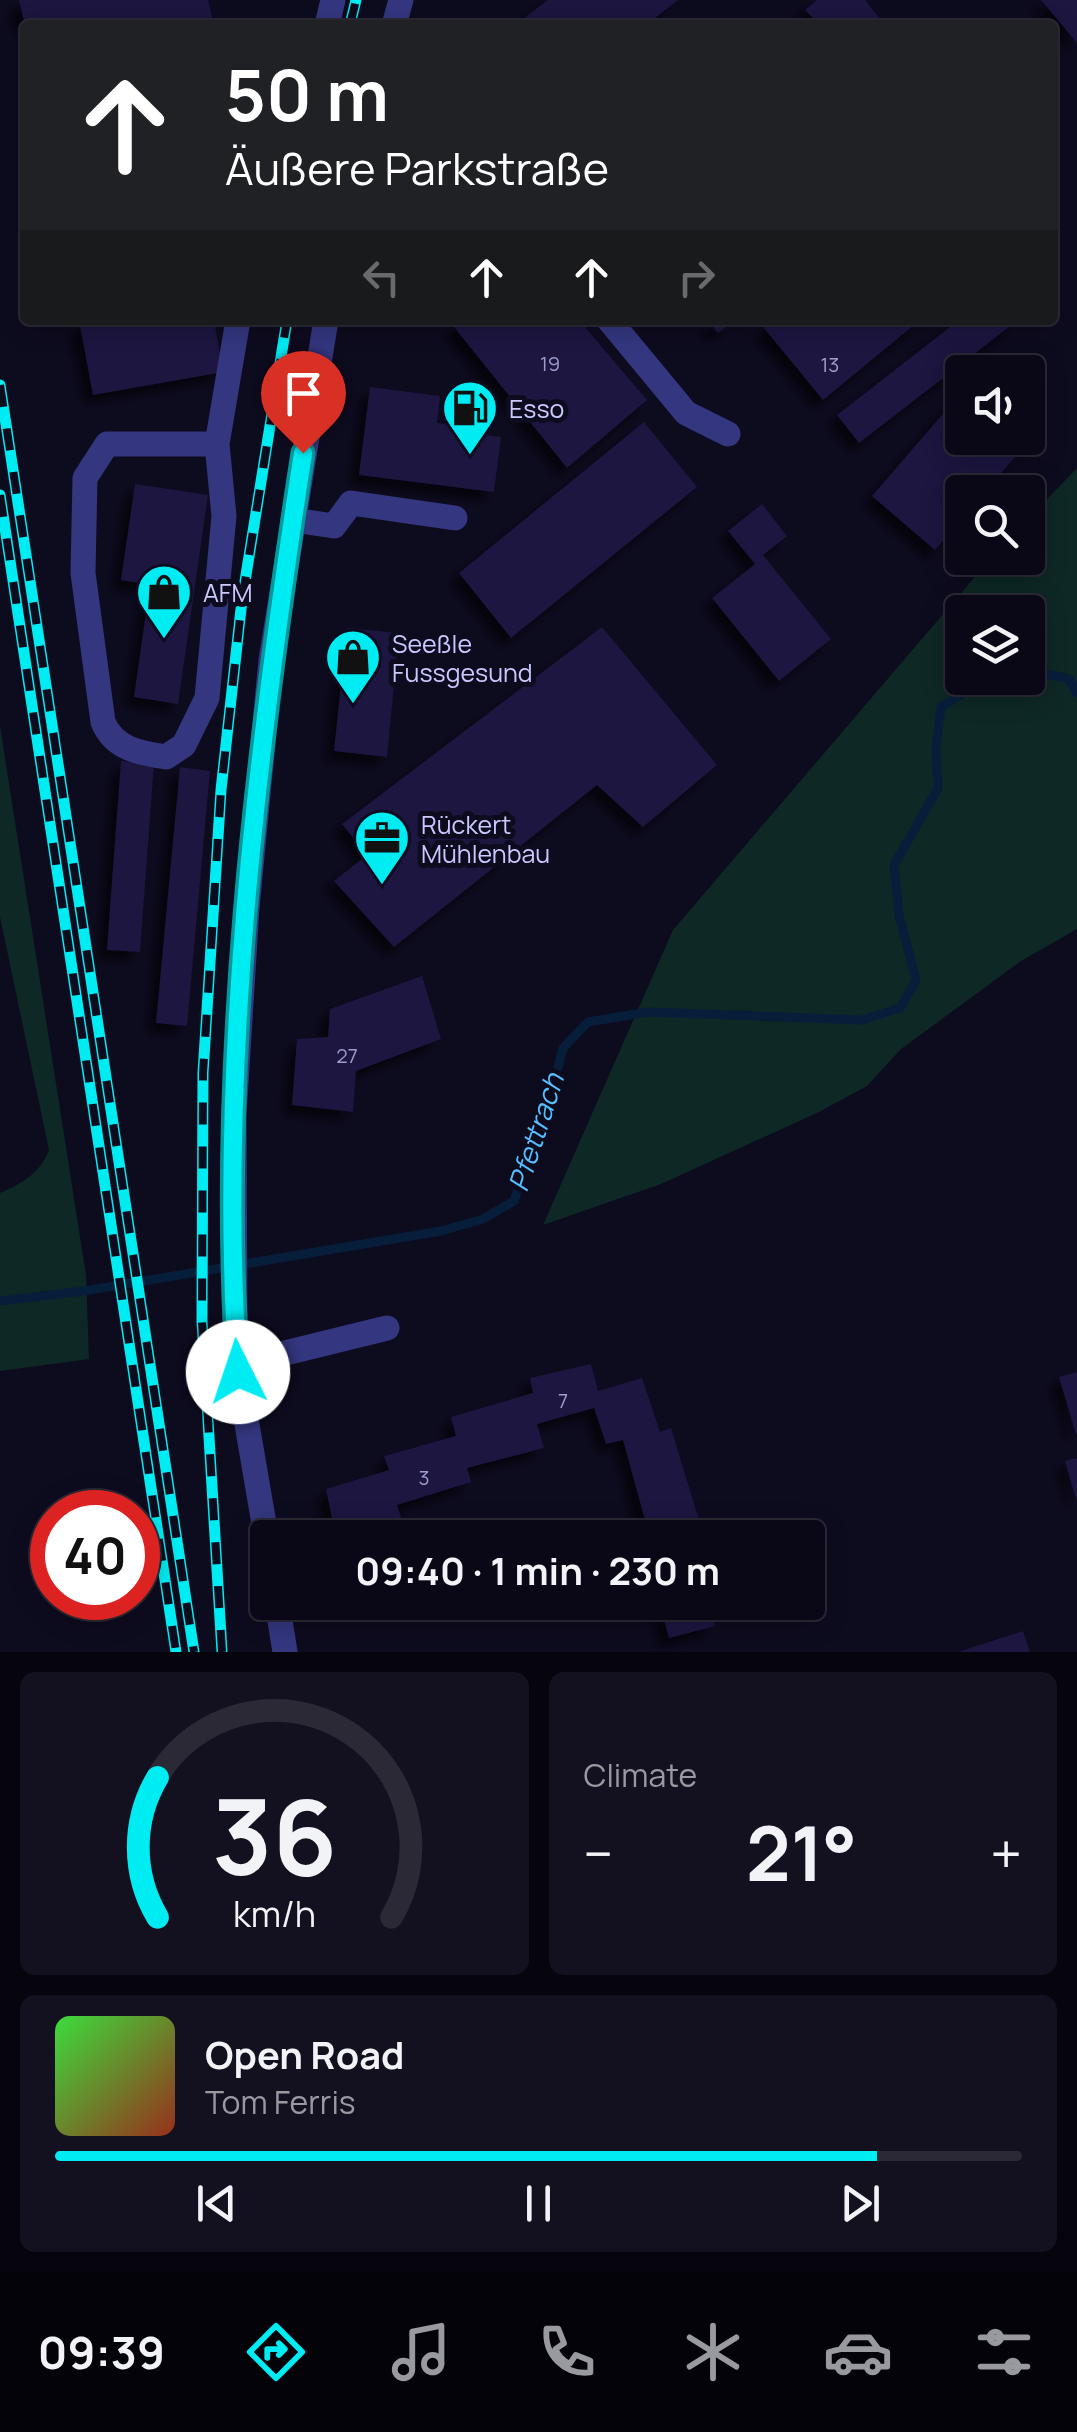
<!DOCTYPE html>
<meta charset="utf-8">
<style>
:root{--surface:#0a0816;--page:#13111f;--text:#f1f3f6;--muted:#999aa1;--line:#2a2935;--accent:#00ecf3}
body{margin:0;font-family:Manrope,sans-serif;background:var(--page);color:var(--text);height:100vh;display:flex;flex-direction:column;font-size:38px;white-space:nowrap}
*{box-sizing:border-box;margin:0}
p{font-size:32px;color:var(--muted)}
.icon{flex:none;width:55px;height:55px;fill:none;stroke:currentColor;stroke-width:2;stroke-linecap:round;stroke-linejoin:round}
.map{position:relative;height:1652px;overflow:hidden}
.side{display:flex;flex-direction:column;gap:20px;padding:20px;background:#06040c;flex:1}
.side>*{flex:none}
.guide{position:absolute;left:20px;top:20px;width:1038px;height:305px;border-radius:10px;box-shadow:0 5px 25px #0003,0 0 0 2px var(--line);background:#202124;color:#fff;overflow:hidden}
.buttons{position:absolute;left:945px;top:355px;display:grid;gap:20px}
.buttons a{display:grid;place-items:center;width:100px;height:100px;border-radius:10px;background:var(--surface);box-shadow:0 5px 25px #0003,0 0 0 2px var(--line);font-size:50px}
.speed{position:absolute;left:30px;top:1490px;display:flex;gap:20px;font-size:50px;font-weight:700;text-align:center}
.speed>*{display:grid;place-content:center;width:130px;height:130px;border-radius:50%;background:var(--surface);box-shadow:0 5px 25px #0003,0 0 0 2px var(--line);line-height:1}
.speed .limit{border:15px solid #d22;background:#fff;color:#111}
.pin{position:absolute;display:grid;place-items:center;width:85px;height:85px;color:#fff;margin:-102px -42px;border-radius:50% 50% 50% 0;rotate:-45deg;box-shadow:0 0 10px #0007}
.pin .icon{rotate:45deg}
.me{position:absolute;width:110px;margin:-55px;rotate:356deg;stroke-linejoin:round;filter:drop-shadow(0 0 8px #0008)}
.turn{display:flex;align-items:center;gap:35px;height:210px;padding:0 40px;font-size:45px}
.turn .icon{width:130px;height:130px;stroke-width:2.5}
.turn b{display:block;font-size:70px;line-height:85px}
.lanes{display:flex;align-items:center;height:95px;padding:0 40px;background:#0003;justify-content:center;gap:50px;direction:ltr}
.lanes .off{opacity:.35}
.big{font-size:75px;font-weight:700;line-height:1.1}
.side .card{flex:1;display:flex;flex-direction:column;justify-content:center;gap:15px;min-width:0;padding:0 35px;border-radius:15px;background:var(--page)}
.side .dial{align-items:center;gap:0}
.dial svg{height:260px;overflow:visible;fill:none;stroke:var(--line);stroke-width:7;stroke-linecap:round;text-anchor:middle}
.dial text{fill:var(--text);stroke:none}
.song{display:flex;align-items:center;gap:30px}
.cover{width:120px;height:120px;border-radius:15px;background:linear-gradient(135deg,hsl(120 70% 55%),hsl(10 70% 35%))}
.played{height:10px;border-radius:5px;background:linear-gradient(90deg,var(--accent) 85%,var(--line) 85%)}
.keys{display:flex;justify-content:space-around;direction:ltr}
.heat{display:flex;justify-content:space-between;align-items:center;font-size:55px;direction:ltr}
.side .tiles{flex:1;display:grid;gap:20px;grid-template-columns:1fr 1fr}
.card:last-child{grid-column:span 2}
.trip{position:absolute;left:250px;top:1520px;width:575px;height:100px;border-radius:10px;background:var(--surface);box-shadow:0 5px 25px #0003,0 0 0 2px var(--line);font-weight:700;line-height:100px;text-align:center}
.tab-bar{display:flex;height:160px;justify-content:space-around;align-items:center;background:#040309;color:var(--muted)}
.tab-bar .icon{width:70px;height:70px}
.tab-bar .active{color:var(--accent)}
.tab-bar b{font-size:45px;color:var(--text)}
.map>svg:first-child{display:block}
.green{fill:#0e2825;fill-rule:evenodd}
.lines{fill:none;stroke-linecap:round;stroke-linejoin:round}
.stream{stroke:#071e3b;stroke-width:9}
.building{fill:#1c163f;filter:url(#shadow)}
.minor{stroke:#34367f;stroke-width:25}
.rail-casing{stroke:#00ecf3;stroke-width:11}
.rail{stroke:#0d0b1e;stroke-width:8;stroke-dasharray:22;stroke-linecap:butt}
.route-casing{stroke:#00999e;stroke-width:25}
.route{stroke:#00ecf3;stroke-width:18}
.labels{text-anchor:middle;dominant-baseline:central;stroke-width:10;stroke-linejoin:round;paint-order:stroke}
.number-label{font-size:20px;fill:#9e9ccf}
.poi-label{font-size:25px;fill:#cac8ff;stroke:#0d0b1e;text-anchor:start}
.water-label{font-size:28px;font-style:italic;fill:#56bdff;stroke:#0d0b1e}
</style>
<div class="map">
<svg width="1077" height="1652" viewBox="0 0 1077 1652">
<defs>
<filter id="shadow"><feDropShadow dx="-9" dy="9" stdDeviation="5" flood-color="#0009"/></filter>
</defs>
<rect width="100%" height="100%" fill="#0d0b1e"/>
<g class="green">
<path d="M1077 468V929L1021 961 901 1049 867 1086 819 1112 661 1184 543 1225 673 930 991 558H1028V519ZM962 612H1028V678H962Z"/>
<path d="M0 726 86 1275 89 1359 0 1371V1193C22 1183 40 1174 49 1150L0 917Z"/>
</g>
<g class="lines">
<g class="stream">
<polyline points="1028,674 1037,672 1069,679 1077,693"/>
<polyline points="0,1301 84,1291 441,1231 483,1219 514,1201 550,1098 563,1048 588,1022 648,1012 862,1020 900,1008 916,980 899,915 894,865 938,788 936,749 941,707 973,687 1013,678"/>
</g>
</g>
<g class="building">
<polygon points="19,0 208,0 214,25 25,25"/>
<polygon points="548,0 678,0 646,25 515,25"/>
<polygon points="817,0 865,0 885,25 820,25 805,10"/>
<polygon points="1041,0 1077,0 1077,43"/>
<polygon points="79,320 214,320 223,372 93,395"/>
<polygon points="462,320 579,320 647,400 567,468 454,327"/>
<polygon points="708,320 735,320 718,333"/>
<polygon points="774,320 920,320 823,400 764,328"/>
<polygon points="959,320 1018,320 859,443 837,415"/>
<polygon points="370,387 440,396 437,423 463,427 463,432 501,437 494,492 359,475"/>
<polygon points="954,401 962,408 962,438 997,438 1017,455 984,492 962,492 962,518 935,550 872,496"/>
<polygon points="644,422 697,487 511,638 459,573"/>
<polygon points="135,484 208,495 178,704 134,697 150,585 121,580"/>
<polygon points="762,504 787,536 763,555 831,639 779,681 712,598 755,564 728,531"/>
<polygon points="602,627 717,765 643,827 597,785 394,947 334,881 367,855 342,824"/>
<polygon points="347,628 399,633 387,757 334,751"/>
<polygon points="121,761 154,763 140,952 107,950"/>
<polygon points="180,767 210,771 187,1026 156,1023"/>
<polygon points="422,976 441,1039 356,1071 353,1112 292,1105 297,1039 328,1037 330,1009"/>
<polygon points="591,1364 598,1391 642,1378 660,1432 671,1428 702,1530 688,1533 690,1538 650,1538 623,1440 606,1444 594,1408 537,1424 544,1448 467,1468 471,1482 397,1505 402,1521 354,1538 336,1538 326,1489 389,1470 384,1456 456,1436 451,1417 533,1393 530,1378"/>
<polygon points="1077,1372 1077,1434 1076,1434 1059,1377"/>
<polygon points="1077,1458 1077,1499 1076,1499 1065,1461"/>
<polygon points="659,1602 708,1602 715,1626 669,1638"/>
<polygon points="1023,1631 1030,1652 961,1652 961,1651"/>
</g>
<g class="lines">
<g class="minor">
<polyline points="327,25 333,0"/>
<polyline points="394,25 401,0"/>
<polyline points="609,320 686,413 728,434"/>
<path d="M217 444 224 516 207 698 184 745 166 757C140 753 114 749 103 722L83 573 85 478 107 444H217L238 320"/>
<polyline points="293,520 334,526 351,503 455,518"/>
<polyline points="238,1372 273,1356 387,1328"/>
<polyline points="268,1547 238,1372 235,1323 234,1116 247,908 271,660 326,320"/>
<polyline points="277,1602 285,1652"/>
</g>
<g class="rail-casing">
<g id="rail">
<polyline points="350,25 356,0"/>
<polyline points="0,385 194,1652"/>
<polyline points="0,495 176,1652"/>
<polyline points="222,1652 202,1321 203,1073 221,790 242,600 287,320"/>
</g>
</g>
<use href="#rail" class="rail"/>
</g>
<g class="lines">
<g class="route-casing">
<path id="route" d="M238 1372C217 1071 257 750 303 453"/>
</g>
<use href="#route" class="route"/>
</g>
<defs>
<g id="fuel-pin" transform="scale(2.875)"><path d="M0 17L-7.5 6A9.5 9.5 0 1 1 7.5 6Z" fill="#00ecf3" stroke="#0d0b1e"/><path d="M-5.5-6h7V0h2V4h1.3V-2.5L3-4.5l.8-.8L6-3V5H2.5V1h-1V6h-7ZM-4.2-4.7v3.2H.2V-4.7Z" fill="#111"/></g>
<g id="shop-pin" transform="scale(2.875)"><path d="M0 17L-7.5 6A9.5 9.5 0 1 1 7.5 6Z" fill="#00ecf3" stroke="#0d0b1e"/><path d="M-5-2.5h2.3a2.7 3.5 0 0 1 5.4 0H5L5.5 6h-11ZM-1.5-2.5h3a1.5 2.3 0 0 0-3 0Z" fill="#111"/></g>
<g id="office-pin" transform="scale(2.875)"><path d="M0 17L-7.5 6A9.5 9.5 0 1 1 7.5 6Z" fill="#00ecf3" stroke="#0d0b1e"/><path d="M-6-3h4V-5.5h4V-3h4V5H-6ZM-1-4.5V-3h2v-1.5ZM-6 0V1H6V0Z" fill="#111"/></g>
</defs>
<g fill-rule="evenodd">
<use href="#fuel-pin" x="470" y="408"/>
<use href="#shop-pin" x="164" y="592"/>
<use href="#shop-pin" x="353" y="657"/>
<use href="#office-pin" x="382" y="838"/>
</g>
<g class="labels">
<g class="number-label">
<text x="550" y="363">19</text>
<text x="830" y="364">13</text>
<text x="347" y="1055">27</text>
<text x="563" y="1400">7</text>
<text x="424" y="1477">3</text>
</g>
<g class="poi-label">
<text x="509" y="408">Esso</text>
<text x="203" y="592">AFM</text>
<text x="392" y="643">Seeßle<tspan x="392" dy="29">Fussgesund</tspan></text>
<text x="421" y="824">Rückert<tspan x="421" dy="29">Mühlenbau</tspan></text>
</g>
<g class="water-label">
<text transform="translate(535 1132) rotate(-72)">Pfettrach</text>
</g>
</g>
</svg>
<div class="buttons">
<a><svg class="icon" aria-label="sound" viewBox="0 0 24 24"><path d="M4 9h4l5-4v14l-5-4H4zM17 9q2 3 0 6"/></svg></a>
<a><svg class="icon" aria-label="search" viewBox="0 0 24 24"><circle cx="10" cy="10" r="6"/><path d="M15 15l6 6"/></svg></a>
<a><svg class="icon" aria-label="layers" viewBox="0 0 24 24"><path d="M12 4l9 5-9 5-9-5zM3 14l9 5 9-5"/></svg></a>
</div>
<div class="speed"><div class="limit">40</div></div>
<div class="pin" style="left:303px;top:453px;background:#d93025"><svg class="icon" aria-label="arrive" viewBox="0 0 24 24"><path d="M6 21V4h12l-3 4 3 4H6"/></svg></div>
<svg class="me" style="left:238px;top:1372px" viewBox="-20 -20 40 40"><circle r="19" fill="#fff"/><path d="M0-13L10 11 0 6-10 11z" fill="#00ecf3"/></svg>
<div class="trip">09:40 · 1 min · 230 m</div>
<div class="guide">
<div class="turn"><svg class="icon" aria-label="ahead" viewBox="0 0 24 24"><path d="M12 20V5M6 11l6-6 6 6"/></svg><div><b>50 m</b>Äußere Parkstraße</div></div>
<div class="lanes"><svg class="icon off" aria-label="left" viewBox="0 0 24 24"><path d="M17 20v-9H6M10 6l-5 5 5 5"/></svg><svg class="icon" aria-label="ahead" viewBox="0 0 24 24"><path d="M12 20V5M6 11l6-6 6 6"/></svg><svg class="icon" aria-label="ahead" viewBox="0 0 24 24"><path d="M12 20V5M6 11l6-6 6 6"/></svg><svg class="icon off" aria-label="right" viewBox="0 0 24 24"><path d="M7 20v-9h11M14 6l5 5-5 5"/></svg></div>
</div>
</div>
<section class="side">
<div class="tiles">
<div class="card dial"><svg viewBox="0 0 100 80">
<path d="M14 69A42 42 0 1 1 86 69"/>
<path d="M14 69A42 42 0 0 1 14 26" stroke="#00ecf3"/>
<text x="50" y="56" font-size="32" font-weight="700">36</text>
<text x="50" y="72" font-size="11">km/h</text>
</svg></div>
<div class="card"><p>Climate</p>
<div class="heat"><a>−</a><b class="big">21°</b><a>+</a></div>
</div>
<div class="card">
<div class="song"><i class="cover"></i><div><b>Open Road</b><p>Tom Ferris</p></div></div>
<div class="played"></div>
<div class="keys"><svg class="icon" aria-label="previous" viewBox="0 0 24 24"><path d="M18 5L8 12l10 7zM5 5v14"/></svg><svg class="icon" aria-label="pause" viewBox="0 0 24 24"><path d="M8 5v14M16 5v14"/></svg><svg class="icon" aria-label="next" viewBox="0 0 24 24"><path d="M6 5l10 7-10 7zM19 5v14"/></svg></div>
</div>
</div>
</section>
<nav class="tab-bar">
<b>09:39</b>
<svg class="icon active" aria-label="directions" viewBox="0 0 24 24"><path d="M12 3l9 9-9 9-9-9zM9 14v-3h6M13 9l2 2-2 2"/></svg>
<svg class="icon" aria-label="music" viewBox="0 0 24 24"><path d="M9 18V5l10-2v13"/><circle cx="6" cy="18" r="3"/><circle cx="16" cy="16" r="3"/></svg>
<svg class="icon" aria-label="phone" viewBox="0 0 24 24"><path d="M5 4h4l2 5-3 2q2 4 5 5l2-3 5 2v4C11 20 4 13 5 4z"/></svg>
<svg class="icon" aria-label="climate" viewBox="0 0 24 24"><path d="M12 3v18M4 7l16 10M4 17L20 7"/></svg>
<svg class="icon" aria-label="car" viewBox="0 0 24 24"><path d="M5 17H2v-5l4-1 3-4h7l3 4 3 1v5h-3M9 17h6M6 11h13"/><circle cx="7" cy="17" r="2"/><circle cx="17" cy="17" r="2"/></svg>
<svg class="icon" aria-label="filters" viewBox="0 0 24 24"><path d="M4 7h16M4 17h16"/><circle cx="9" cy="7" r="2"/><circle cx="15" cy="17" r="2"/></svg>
</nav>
